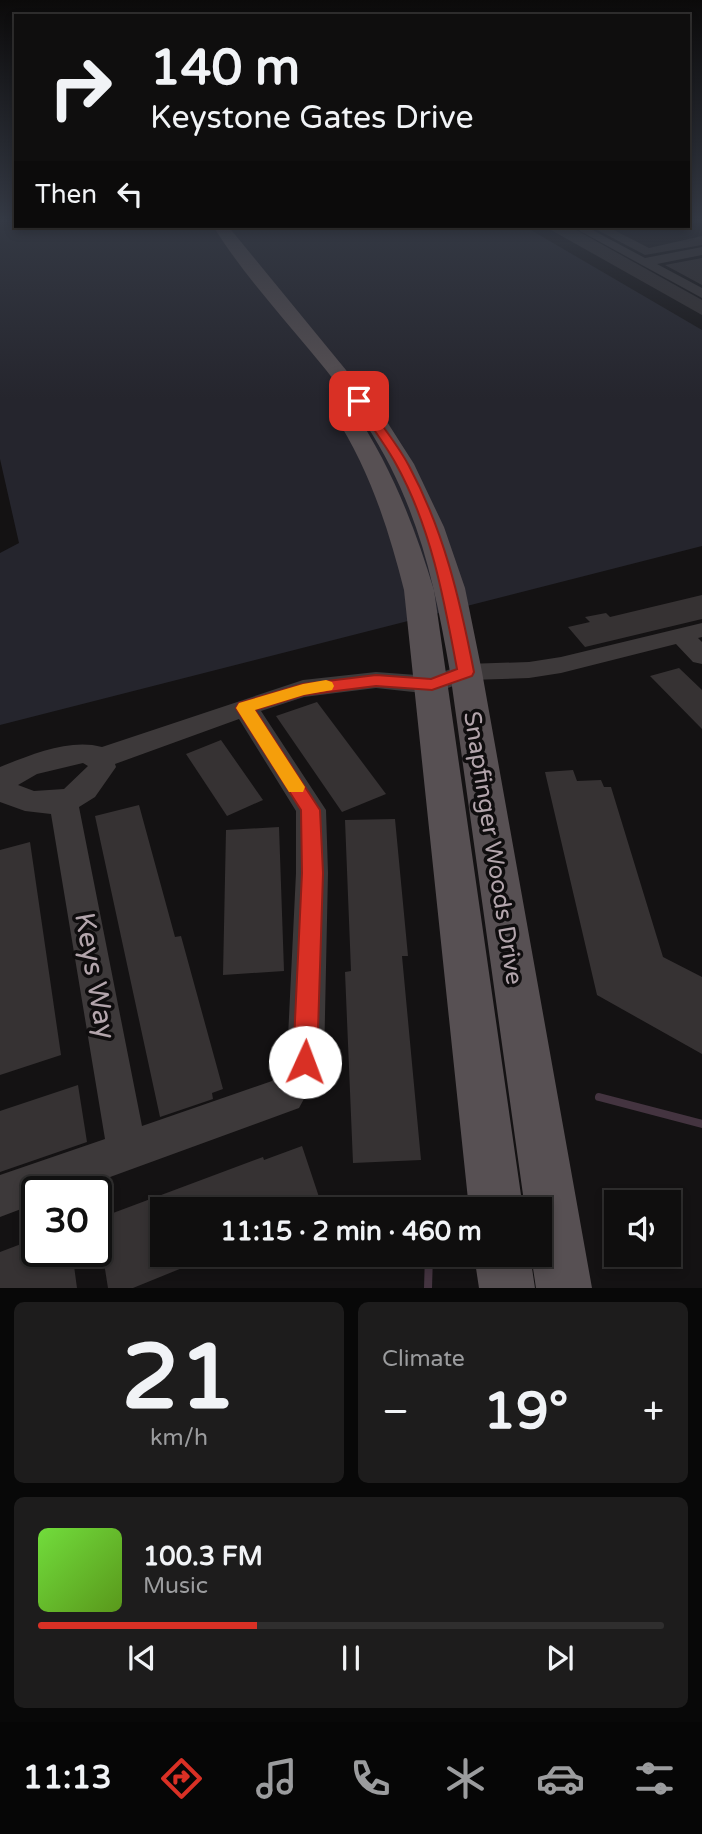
<!DOCTYPE html>
<meta charset="utf-8">
<style>
:root{--surface:#0f0e0e;--page:#1d1c1c;--text:#f1f3f6;--muted:#9b9c9e;--line:#2f2e2e;--accent:#d93025}
body{margin:0;font-family:"Varela Round",sans-serif;background:var(--page);color:var(--text);height:100vh;display:flex;flex-direction:column;font-size:26px;white-space:nowrap}
*{box-sizing:border-box;margin:0}
p{font-size:23px;color:var(--muted)}
.icon{flex:none;width:38px;height:38px;fill:none;stroke:currentColor;stroke-width:2;stroke-linecap:round;stroke-linejoin:round}
.map{position:relative;height:1288px;overflow:hidden}
.side{display:flex;flex-direction:column;gap:14px;padding:14px;background:#080808;flex:1}
.side>*{flex:none}
.guide{position:absolute;left:14px;top:14px;width:676px;height:214px;border-radius:0px;box-shadow:0 4px 10px #0003,0 0 0 2px var(--line);background:#0f0e0e;color:var(--text);overflow:hidden}
.tools{position:absolute;left:604px;top:1190px;display:grid;gap:14px}
.tools a{display:grid;place-items:center;width:77px;height:77px;border-radius:0px;background:var(--surface);box-shadow:0 4px 10px #0003,0 0 0 2px var(--line);font-size:35px}
.speed{position:absolute;left:21px;top:1176px;display:flex;gap:14px;font-size:35px;font-weight:700;text-align:center}
.speed>*{display:grid;place-content:center;width:91px;height:91px;border-radius:50%;background:var(--surface);box-shadow:0 4px 10px #0003,0 0 0 2px var(--line);line-height:1}
.speed .limit{border:4px solid #111;border-radius:10px;background:#fff;color:#111}
.pin{position:absolute;display:grid;place-items:center;width:60px;height:60px;color:#fff;margin:-30px;border-radius:14px;box-shadow:0 4px 10px #0006}
.me{position:absolute;width:77px;margin:-38px;rotate:2deg;stroke-linejoin:round;filter:drop-shadow(0 0 5px #0008)}
.turn{display:flex;align-items:center;gap:24px;height:147px;padding:0 21px;font-size:32px}
.turn .icon{width:91px;height:91px;stroke-width:2.5}
.turn b{display:block;font-size:49px;line-height:60px}
.then{display:flex;align-items:center;height:66px;padding:0 21px;background:#0003;gap:14px;font-size:26px}
.big{font-size:52px;font-weight:700;line-height:1.1}
.side .card{flex:1;display:flex;flex-direction:column;justify-content:center;gap:10px;min-width:0;padding:0 24px;border-radius:10px;background:var(--page)}
.side .dial{align-items:center;gap:0}
.dial b{font-size:91px;line-height:1}
.song{display:flex;align-items:center;gap:21px}
.cover{width:84px;height:84px;border-radius:10px;background:linear-gradient(135deg,hsl(100 70% 55%),hsl(90 70% 35%))}
.played{height:7px;border-radius:4px;background:linear-gradient(90deg,var(--accent) 35%,var(--line) 35%)}
.keys{display:flex;justify-content:space-around;direction:ltr}
.heat{display:flex;justify-content:space-between;align-items:center;font-size:38px;direction:ltr}
.side .tiles{flex:1;display:grid;gap:14px;grid-template-columns:1fr 1fr}
.card:last-child{grid-column:span 2}
.trip{position:absolute;left:150px;top:1197px;width:402px;height:70px;border-radius:0px;background:var(--surface);box-shadow:0 4px 10px #0003,0 0 0 2px var(--line);font-weight:700;line-height:70px;text-align:center}
.dock{display:flex;height:112px;justify-content:space-around;align-items:center;background:#060606;color:var(--muted)}
.dock .icon{width:49px;height:49px}
.dock .current{color:var(--accent)}
.dock b{font-size:32px;color:var(--text)}
.map>svg:first-child{display:block}
.green{fill:#25252d}
.lines{fill:none;stroke-linecap:round;stroke-linejoin:round}
.stream{stroke:#443440;stroke-width:8}
.building{fill:#363233}
.minor{fill:#3d393a;fill-rule:evenodd}
.major{fill:#575053;fill-rule:evenodd}
.route{fill:#d93025;stroke:#8d1f18;stroke-width:2}
.slow{fill:#f59e0b}
.labels{text-anchor:middle;dominant-baseline:central;stroke-width:7;stroke-linejoin:round;paint-order:stroke}
.street-label{font-size:24px;fill:#b3a5ac;stroke:#0f0d0e}
.near-street-label{font-size:28px;fill:#b3a5ac;stroke:#0f0d0e}
</style>
<div class="map">
<svg width="702" height="1288" viewBox="0 0 702 1288">
<rect width="100%" height="100%" fill="#141213"/>
<polygon class="green" points="0,219 16,219 16,226 524,226 702,330 702,546 0,725 0,553 19,543 0,459"/>
<g class="lines">
<g class="stream">
<polyline points="599,1097 702,1124"/>
<polyline points="428,1288 429,1255"/>
</g>
</g>
<g class="building">
<polygon points="544,226 569,226 702,300 702,315"/>
<polygon points="590,226 606,226 649,248 702,236 702,245 645,255"/>
<polygon points="702,258 702,285 665,265"/>
<polygon points="702,595 702,619 585,647 568,627 590,622 585,617 606,613 610,617"/>
<polygon points="679,668 702,690 702,729 650,676"/>
<polygon points="317,702 386,794 342,812 276,716"/>
<polygon points="221,740 263,800 227,816 186,754"/>
<polygon points="573,770 577,781 601,780 604,787 611,787 663,957 702,977 702,1054 597,995 545,772"/>
<polygon points="139,805 175,937 181,936 223,1089 212,1093 213,1099 160,1117 95,816"/>
<polygon points="395,819 408,956 402,956 421,1160 353,1163 345,972 351,971 345,820"/>
<polygon points="279,827 284,971 223,975 226,830"/>
<polygon points="30,842 61,1055 0,1075 0,850"/>
<polygon points="78,1085 87,1142 0,1172 0,1111"/>
<polygon points="302,1146 323,1209 163,1209 163,1255 214,1255 133,1288 108,1288 97,1219 263,1157 264,1160"/>
<polygon points="37,1238 37,1251 72,1251 77,1288 0,1288 0,1252"/>
</g>
<g class="lines">
<g class="minor">
<polygon points="571,226 585,226 645,258 702,247 702,255 657,264 702,288 702,298"/>
<path d="M702 623V637L698 638 702 642V664L693 662 676 644 561 673 529 678 469 680 432 694 376 688 304 697 261 711 326 810 328 873 324 1062 299 1108 69 1192H37V1203L0 1217V1175L105 1139 51 814 25 811 0 802V767C30 755 70 738 102 747L303 680 376 672 430 676 466 664 529 662 561 657ZM239 719 296 811V873L287 1058 272 1081 142 1126 79 807 95 797 116 767 115 764ZM83 763 88 766 64 789 34 791 18 785 37 774Z"/>
</g>
<g class="major">
<path d="M213 226H228L382 414 414 464 444 527 465 588 482 672 592 1288H536L531 1255H541V1209H525L450 672C434 580 417 502 365 423 321 355 255 294 213 226Z"/>
<path d="M344 406 352 408C391 465 414 525 434 590L523 1209H469L404 590C388 527 369 468 333 413L336 408Z"/>
<polygon points="474,1255 530,1255 535,1288 479,1288"/>
</g>
</g>
<linearGradient id="sky" x2="0" y2="1"><stop stop-color="#0b0a0a"/><stop offset="0.55" stop-color="#343944"/><stop offset="1" stop-color="#343944" stop-opacity="0"/></linearGradient>
<rect width="702" height="399" fill="url(#sky)"/>
<path class="route" d="M356 399H363C378 421 397 443 409 466 444 531 460 600 474 672L472 676 432 690 376 686 304 695 255 710 320 810 323 873 317 1062 313 1070 305 1074 296 1070 293 1062 302 873 301 810 236 708 239 703 303 684 376 675 431 679 457 669C444 599 431 527 396 464 384 442 368 422 354 401Z"/>
<polygon class="slow" points="326,680 332,682 334,686 332,690 304,695 255,710 305,787 303,792 289,792 236,708 239,703 303,684"/>
<g class="labels">
<g class="street-label">
<text transform="translate(493 848) rotate(81)">Snapfinger Woods Drive</text>
</g>
<g class="near-street-label">
<text transform="translate(95 976) rotate(80)">Keys Way</text>
</g>
</g>
</svg>
<div class="tools">
<a><svg class="icon" aria-label="sound" viewBox="0 0 24 24"><path d="M4 9h4l5-4v14l-5-4H4zM17 9q2 3 0 6"/></svg></a>
</div>
<div class="speed"><div class="limit">30</div></div>
<div class="pin" style="left:359px;top:401px;background:#d93025"><svg class="icon" aria-label="arrive" viewBox="0 0 24 24"><path d="M6 21V4h12l-3 4 3 4H6"/></svg></div>
<svg class="me" style="left:305px;top:1062px" viewBox="-20 -20 40 40"><circle r="19" fill="#fff"/><path d="M0-13L10 11 0 6-10 11z" fill="#d93025"/></svg>
<div class="trip">11:15 · 2 min · 460 m</div>
<div class="guide">
<div class="turn"><svg class="icon" aria-label="right" viewBox="0 0 24 24"><path d="M7 20v-9h11M14 6l5 5-5 5"/></svg><div><b>140 m</b>Keystone Gates Drive</div></div>
<div class="then">Then<svg class="icon" aria-label="left" viewBox="0 0 24 24"><path d="M17 20v-9H6M10 6l-5 5 5 5"/></svg></div>
</div>
</div>
<section class="side">
<div class="tiles">
<div class="card dial"><b>21</b><p>km/h</p></div>
<div class="card"><p>Climate</p>
<div class="heat"><a>−</a><b class="big">19°</b><a>+</a></div>
</div>
<div class="card">
<div class="song"><i class="cover"></i><div><b>100.3 FM</b><p>Music</p></div></div>
<div class="played"></div>
<div class="keys"><svg class="icon" aria-label="previous" viewBox="0 0 24 24"><path d="M18 5L8 12l10 7zM5 5v14"/></svg><svg class="icon" aria-label="pause" viewBox="0 0 24 24"><path d="M8 5v14M16 5v14"/></svg><svg class="icon" aria-label="next" viewBox="0 0 24 24"><path d="M6 5l10 7-10 7zM19 5v14"/></svg></div>
</div>
</div>
</section>
<nav class="dock">
<b>11:13</b>
<svg class="icon current" aria-label="directions" viewBox="0 0 24 24"><path d="M12 3l9 9-9 9-9-9zM9 14v-3h6M13 9l2 2-2 2"/></svg>
<svg class="icon" aria-label="music" viewBox="0 0 24 24"><path d="M9 18V5l10-2v13"/><circle cx="6" cy="18" r="3"/><circle cx="16" cy="16" r="3"/></svg>
<svg class="icon" aria-label="phone" viewBox="0 0 24 24"><path d="M5 4h4l2 5-3 2q2 4 5 5l2-3 5 2v4C11 20 4 13 5 4z"/></svg>
<svg class="icon" aria-label="climate" viewBox="0 0 24 24"><path d="M12 3v18M4 7l16 10M4 17L20 7"/></svg>
<svg class="icon" aria-label="car" viewBox="0 0 24 24"><path d="M5 17H2v-5l4-1 3-4h7l3 4 3 1v5h-3M9 17h6M6 11h13"/><circle cx="7" cy="17" r="2"/><circle cx="17" cy="17" r="2"/></svg>
<svg class="icon" aria-label="filters" viewBox="0 0 24 24"><path d="M4 7h16M4 17h16"/><circle cx="9" cy="7" r="2"/><circle cx="15" cy="17" r="2"/></svg>
</nav>
